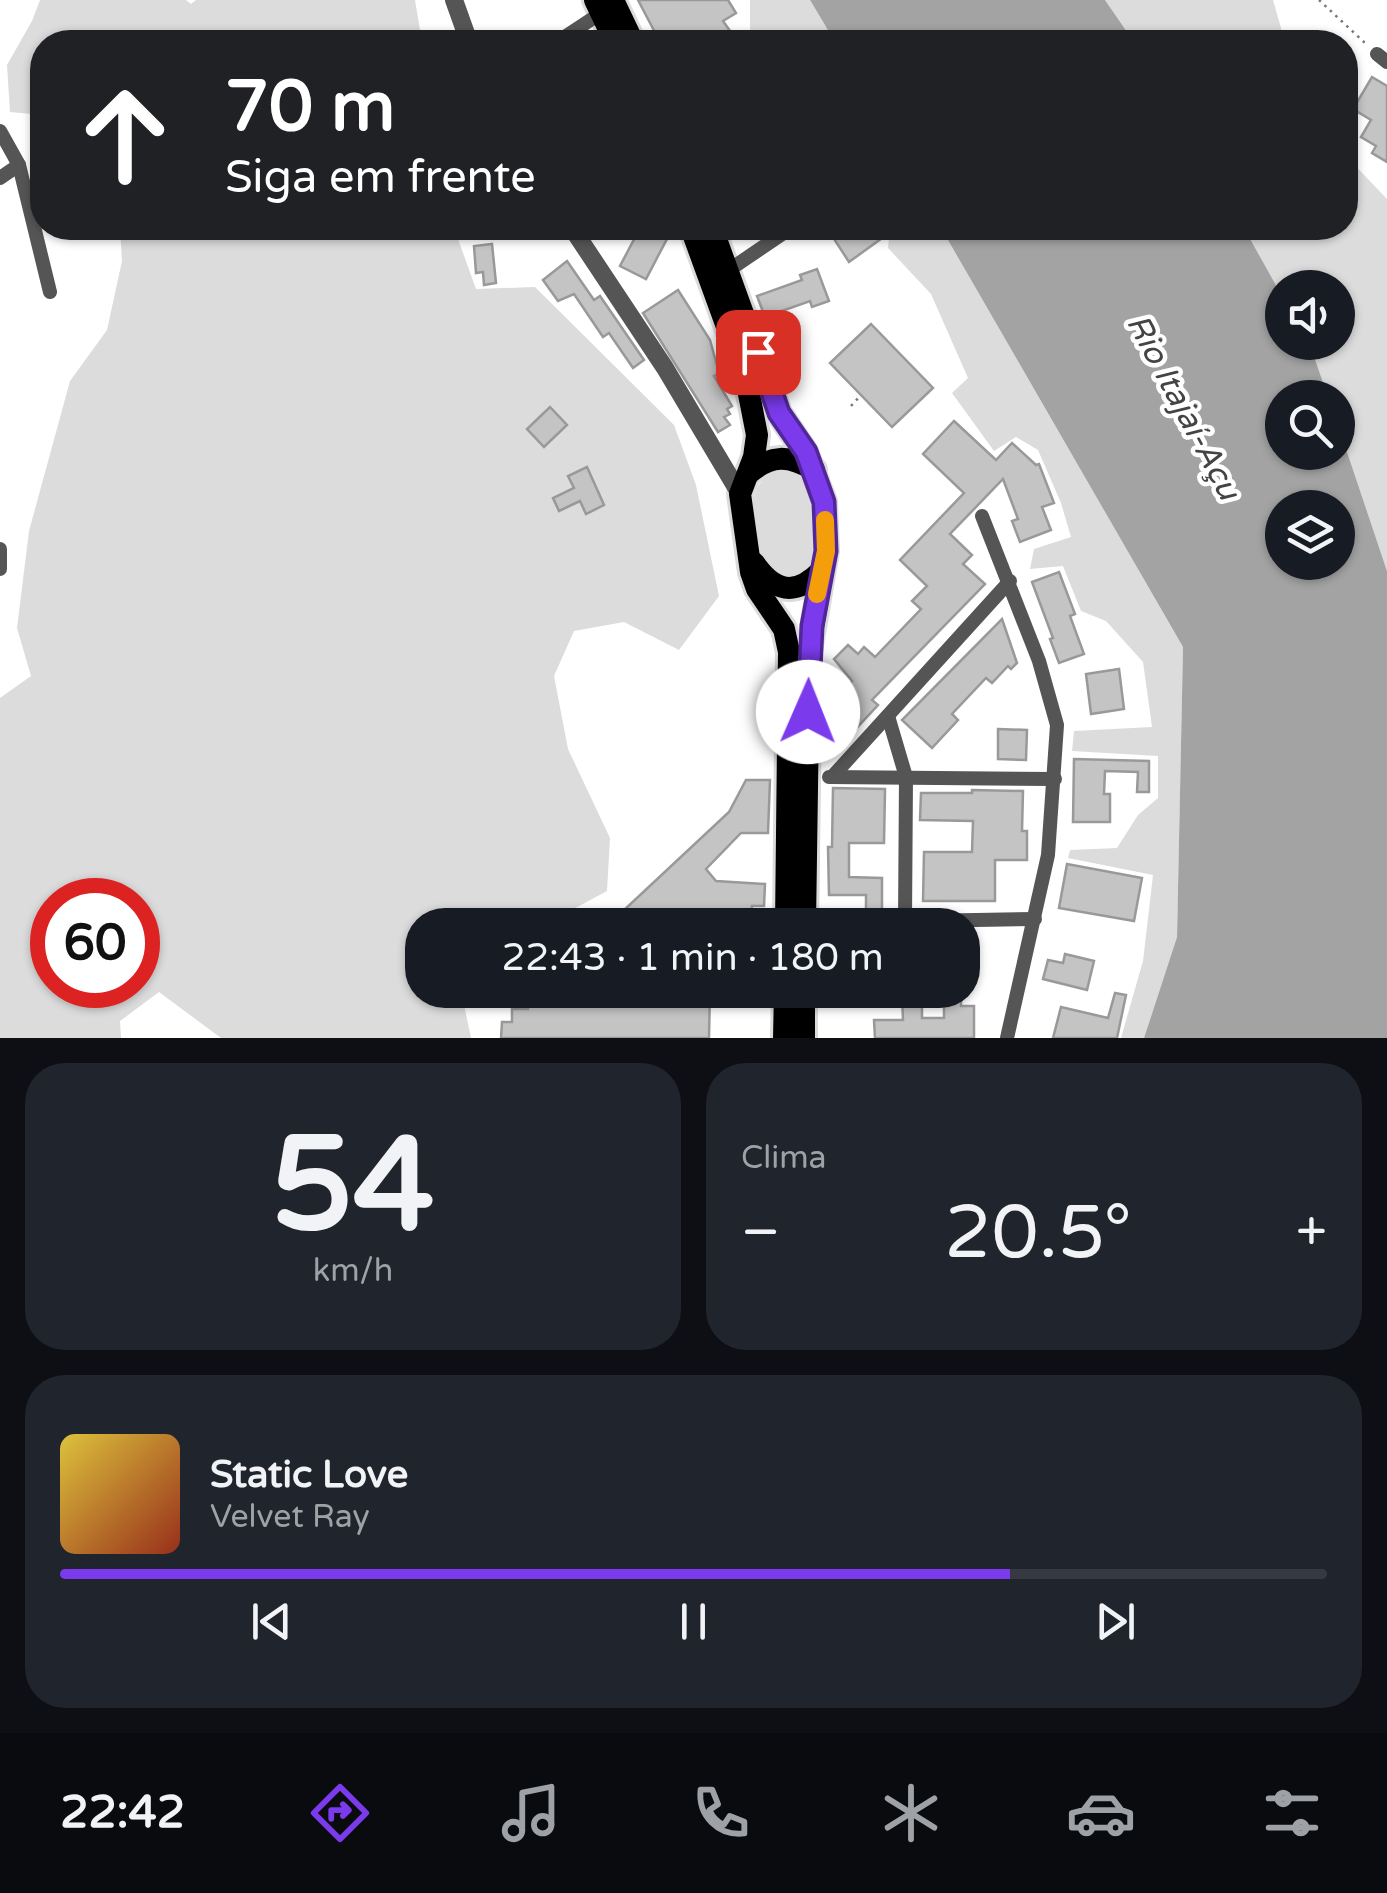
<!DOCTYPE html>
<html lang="pt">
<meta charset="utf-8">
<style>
:root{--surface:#171b24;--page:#20242c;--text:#f1f3f6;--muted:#9ea1a6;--line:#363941;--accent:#7c3aed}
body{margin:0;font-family:"Varela Round",sans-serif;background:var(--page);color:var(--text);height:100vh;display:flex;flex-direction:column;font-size:38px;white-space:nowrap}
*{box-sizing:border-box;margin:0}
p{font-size:32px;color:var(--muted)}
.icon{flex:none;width:55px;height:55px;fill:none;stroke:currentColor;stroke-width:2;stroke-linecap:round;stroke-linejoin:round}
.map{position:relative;height:1038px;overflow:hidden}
.panel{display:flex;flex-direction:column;gap:25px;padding:25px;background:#0d0f14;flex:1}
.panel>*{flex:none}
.hud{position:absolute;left:30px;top:30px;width:1328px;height:210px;border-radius:40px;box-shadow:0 2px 8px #0004;background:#202124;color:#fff;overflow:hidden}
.buttons{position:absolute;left:1265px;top:270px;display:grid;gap:20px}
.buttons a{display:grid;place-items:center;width:90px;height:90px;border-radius:50%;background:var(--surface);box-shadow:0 2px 8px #0004;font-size:50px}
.speed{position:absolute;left:30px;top:878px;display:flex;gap:20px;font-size:50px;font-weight:700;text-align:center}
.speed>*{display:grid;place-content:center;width:130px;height:130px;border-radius:50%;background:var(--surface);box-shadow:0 2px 8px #0004;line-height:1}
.speed .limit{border:15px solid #d22;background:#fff;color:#111}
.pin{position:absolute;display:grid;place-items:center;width:85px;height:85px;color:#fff;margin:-42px;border-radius:20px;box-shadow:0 5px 15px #0006}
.me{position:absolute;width:110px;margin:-55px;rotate:1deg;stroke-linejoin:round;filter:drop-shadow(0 0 8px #0008)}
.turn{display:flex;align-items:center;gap:35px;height:210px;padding:0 30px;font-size:45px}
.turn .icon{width:130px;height:130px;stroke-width:2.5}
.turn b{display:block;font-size:70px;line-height:85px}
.big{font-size:75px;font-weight:600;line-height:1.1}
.panel .tile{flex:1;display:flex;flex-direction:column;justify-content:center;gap:15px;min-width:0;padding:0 35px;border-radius:40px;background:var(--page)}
.panel .dial{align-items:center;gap:0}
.dial b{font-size:130px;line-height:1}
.song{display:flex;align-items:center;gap:30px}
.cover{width:120px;height:120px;border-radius:15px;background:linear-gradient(135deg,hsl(50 70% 55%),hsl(10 70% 35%))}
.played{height:10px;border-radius:5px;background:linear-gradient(90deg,var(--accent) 75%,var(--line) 75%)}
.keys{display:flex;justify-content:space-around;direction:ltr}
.heat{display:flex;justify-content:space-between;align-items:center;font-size:55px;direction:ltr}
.panel .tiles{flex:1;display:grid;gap:25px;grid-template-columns:1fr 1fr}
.tile:last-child{grid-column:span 2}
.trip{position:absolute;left:405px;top:908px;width:575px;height:100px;border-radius:40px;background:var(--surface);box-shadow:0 2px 8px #0004;font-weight:600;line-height:100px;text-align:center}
.tab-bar{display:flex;height:160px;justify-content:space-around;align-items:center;background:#090b0e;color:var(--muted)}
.tab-bar .icon{width:70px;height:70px}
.tab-bar .active{color:var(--accent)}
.tab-bar b{font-size:45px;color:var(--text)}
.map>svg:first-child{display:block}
.green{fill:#dcdcdc;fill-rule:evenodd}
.water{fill:#a3a3a3;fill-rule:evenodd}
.building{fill:#c4c4c4;stroke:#999;stroke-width:2.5}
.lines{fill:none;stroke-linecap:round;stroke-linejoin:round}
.primary-casing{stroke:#dbdbdb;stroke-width:28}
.path{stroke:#777;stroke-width:2.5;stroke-dasharray:2.5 5;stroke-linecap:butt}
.minor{stroke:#555;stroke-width:14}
.tertiary{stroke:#555;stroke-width:18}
.primary{stroke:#000;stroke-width:22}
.route-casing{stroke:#51269a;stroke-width:25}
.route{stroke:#7c3aed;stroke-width:18}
.slow{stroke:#f59e0b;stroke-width:18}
.labels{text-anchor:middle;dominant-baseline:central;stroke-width:9;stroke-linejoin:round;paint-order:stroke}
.water-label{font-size:32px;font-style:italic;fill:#444;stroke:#fff}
</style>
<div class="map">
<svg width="1387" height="1038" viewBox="0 0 1387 1038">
<rect width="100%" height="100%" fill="#fff"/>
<g class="green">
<polygon points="40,0 186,0 191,4 196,0 415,0 422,42 42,42 42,115 10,112 7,65 32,21"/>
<polygon points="750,0 810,0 835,42 750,42"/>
<polygon points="1105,0 1273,0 1285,42 1134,42"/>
<polygon points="1345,155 1387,199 1387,571 1338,425 1338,398 1328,397 1309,343 1338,342 1338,288 1282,288 1282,296 1244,228 1345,228"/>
<path d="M120 228H454L476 289 535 287 674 425 696 485 719 596 679 650 624 622 574 631 554 676 568 749 610 838 607 891 544 925H422V990H472L463 1000 471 1038H221L159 992 120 1021 121 1038H0V698L31 676 17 628 29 531 70 381 107 330 122 261ZM52 900H138V985H52Z"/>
<polygon points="890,228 941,228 1183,647 1177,937 1144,1038 1121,1038 1143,961 1153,875 1068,858 1070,850 1117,848 1138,815 1158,798 1158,756 1072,751 1074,731 1152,727 1143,662 1106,621 1081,611 1063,566 1030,569 1034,549 1071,537 1061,503 1038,450 1016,437 994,451 952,393 968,378 931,294 888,248"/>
<path d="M773 470C784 470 793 471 801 479 818 496 826 568 798 577 765 587 760 547 757 525 756 516 752 504 755 494 758 483 764 477 773 470Z"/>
</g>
<g class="water">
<polygon points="810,0 1105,0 1134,42 835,42"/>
<path d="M941 228H1244L1282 296V342L1310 345 1328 397 1282 398V452H1338V425L1387 571V1038H1144L1177 937 1183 647ZM1282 508H1338V562H1282Z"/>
</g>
<g class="building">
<polygon points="638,0 728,0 736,13 723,21 738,42 660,42"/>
<polygon points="1372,77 1387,86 1387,162 1372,153 1376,146 1361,137 1371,120 1353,109"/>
<polygon points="640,228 650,228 668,237 646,279 620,266"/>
<polygon points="827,228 879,228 885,236 849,262"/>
<polygon points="492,244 496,283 484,285 483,272 476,273 474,246"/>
<polygon points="567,261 594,300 600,296 644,360 633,368 609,333 603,337 574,294 558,301 543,280"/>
<polygon points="817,269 829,301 812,307 810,301 765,317 757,296 802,280 800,275"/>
<polygon points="678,290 710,340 719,373 714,376 732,406 727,409 730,414 724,417 730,425 718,432 643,313"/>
<polygon points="871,324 933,388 892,427 830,363"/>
<polygon points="550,407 567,425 544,447 527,429"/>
<polygon points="954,421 996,460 1012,443 1036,465 1039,464 1054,503 1042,507 1051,530 1020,542 1012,521 1018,519 1003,479 950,534 972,555 963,564 985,584 872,700 878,705 851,734 828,712 852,681 834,659 848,645 858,654 864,647 875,657 921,609 912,601 927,586 900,560 964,493 923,454"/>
<polygon points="587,467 604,505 586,514 580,501 559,511 553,498 574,488 568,476"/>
<polygon points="1059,572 1075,614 1070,616 1084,654 1059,663 1050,639 1053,638 1032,582"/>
<polygon points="1002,619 1017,663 1011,669 1008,666 992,683 986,678 952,714 958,720 932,748 902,720"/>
<polygon points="1119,669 1124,709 1091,714 1086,674"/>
<polygon points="998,729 1027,730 1026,760 998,759"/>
<polygon points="1074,759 1149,761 1149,792 1137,792 1138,772 1105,771 1104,794 1110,794 1110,822 1073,822"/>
<polygon points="746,780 770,780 768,833 741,833 706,869 716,881 765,884 764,906 752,906 751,916 667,914 667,925 608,925 729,812"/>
<polygon points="833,788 885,789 884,843 849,843 849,877 882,878 882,911 866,911 866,895 829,895 828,847 832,847"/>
<polygon points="972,790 1023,791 1022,831 1027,831 1027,860 995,860 995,901 923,901 924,852 972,852 973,821 920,820 921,793 972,793"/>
<polygon points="1067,864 1142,878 1134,921 1059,908"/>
<polygon points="1065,954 1094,961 1087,990 1043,979 1048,960 1063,963"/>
<polygon points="529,990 710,990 709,1038 501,1038 502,1022 512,1022 512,1009 528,1009"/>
<polygon points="944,990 955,990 955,996 961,996 961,1006 974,1006 974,1038 875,1038 874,1020 903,1020 902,996 922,996 922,1018 944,1018"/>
<polygon points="1115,993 1126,995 1117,1038 1053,1038 1061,1007 1108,1018"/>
</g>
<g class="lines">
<g class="primary-casing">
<g id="primary">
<polyline points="595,0 615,42"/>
<polyline points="613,0 633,42"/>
<polyline points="691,228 746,379 757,435 754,457 740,494 751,572 757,589 784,629 789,652 786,925"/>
<polyline points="712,228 779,413 805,452 824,502 826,551 809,651 805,925"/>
<path d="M748 474C771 454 789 455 814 470"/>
<path d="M754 563C774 592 795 597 821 571"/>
<polyline points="784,1038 785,990"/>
<polyline points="804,1038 804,990"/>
</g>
</g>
<g class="path">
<polyline points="1319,0 1365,43"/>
<polyline points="851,406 861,395"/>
</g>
<g class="minor">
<polyline points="557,42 601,13"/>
<polyline points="1377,54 1387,62"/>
<polyline points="0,131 19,165 50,292"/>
<polyline points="0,178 19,165"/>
<polyline points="729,270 791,228"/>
<polyline points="982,516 1039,661 1057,725 1048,855 1007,1038"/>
<polyline points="0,549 0,569"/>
<polyline points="888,716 906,777 905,921"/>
<polyline points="829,777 1055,779"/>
<polyline points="832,777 1010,581"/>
<polyline points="806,923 1035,919"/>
</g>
<g class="tertiary">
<polyline points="454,0 469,42"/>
<polyline points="572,228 665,368 740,494"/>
</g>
<use href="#primary" class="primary"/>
</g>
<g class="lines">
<g class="route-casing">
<polyline id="route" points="758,352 779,413 806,452 824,502 826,551 812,626 808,712"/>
</g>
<use href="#route" class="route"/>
<polyline class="slow" points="817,594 826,551 825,520"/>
</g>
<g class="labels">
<g class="water-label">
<text transform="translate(1183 407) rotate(62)">Rio Itajaí-Açu</text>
</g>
</g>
</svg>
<div class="buttons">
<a><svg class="icon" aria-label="sound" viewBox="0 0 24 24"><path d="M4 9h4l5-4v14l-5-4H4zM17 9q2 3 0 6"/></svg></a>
<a><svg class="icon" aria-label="search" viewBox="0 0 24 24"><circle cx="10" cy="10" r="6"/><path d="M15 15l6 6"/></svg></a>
<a><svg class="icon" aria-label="layers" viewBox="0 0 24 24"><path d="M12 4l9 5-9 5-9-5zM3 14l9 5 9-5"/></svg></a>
</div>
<div class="speed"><div class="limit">60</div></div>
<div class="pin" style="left:758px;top:352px;background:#d93025"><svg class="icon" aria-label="arrive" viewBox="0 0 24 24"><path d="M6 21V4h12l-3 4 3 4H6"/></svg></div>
<svg class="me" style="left:808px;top:712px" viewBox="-20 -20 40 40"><circle r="19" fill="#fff"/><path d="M0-13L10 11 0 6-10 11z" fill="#7c3aed"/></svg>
<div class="trip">22:43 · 1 min · 180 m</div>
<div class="hud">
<div class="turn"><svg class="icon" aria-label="ahead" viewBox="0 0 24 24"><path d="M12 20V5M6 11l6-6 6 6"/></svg><div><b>70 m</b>Siga em frente</div></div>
</div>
</div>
<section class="panel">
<div class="tiles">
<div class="tile dial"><b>54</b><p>km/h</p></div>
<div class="tile"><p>Clima</p>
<div class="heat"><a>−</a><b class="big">20.5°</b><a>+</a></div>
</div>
<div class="tile">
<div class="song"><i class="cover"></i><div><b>Static Love</b><p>Velvet Ray</p></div></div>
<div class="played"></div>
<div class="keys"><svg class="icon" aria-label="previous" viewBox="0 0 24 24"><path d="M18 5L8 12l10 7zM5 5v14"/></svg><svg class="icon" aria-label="pause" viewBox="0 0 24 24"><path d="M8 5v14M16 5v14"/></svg><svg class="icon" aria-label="next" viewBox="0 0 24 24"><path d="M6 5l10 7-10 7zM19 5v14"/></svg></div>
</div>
</div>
</section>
<nav class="tab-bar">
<b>22:42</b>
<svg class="icon active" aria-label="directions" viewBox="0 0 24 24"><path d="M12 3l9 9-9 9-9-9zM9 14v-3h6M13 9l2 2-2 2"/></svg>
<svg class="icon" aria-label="music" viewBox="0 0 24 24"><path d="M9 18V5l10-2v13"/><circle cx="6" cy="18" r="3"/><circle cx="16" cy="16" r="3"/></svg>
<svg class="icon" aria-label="phone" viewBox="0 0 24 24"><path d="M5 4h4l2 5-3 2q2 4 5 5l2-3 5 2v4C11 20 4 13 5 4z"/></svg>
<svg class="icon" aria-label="climate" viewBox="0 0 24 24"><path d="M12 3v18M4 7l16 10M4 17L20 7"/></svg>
<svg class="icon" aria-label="car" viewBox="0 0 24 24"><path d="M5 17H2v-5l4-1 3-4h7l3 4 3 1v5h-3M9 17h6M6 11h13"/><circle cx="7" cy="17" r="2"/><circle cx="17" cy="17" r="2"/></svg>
<svg class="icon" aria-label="filters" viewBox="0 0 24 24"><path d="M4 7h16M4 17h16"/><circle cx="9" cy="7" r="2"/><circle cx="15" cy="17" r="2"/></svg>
</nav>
